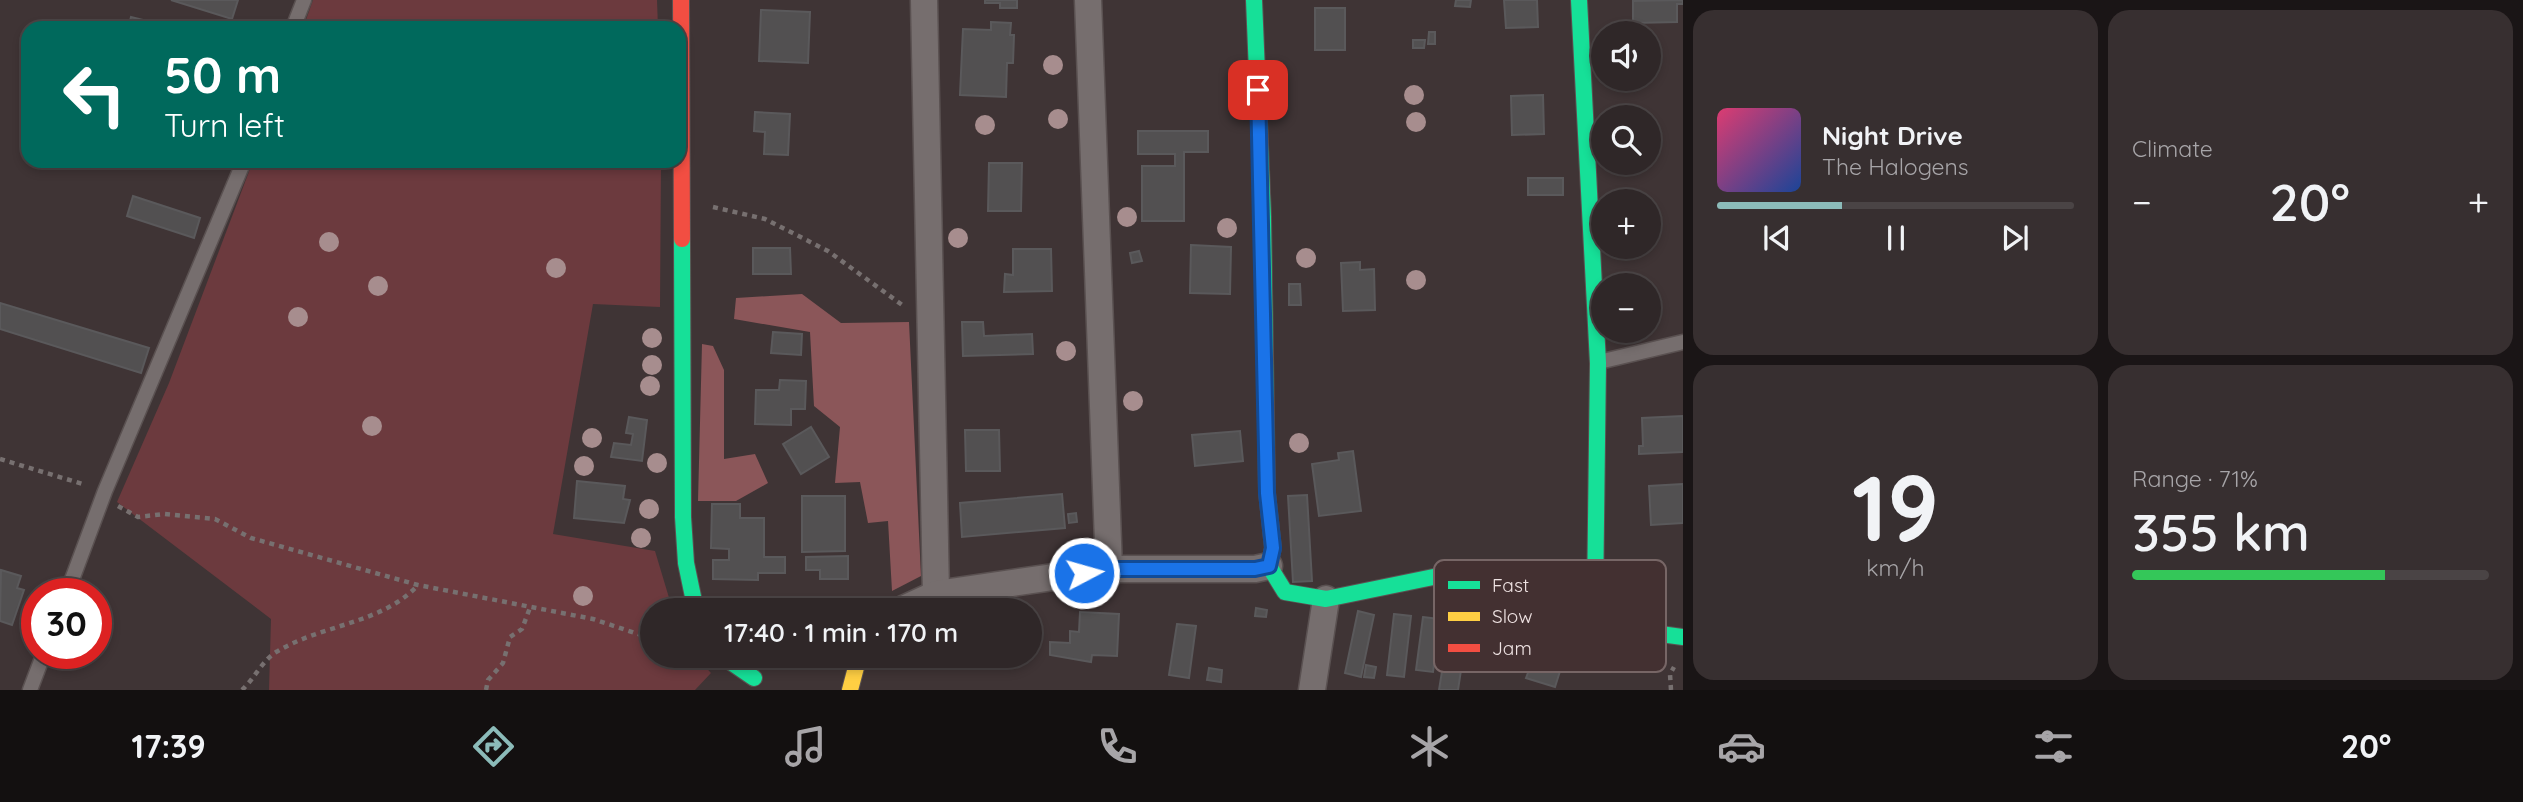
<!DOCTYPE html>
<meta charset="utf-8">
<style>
:root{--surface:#2f2728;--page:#372f30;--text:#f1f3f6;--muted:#a7a5a8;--line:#4a4445;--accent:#8bbbb9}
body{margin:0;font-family:Quicksand,sans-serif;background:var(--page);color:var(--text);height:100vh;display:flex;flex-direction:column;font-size:26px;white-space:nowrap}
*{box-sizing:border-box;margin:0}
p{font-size:23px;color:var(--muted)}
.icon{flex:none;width:38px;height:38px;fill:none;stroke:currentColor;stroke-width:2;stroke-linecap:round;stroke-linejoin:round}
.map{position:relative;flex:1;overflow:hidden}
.panel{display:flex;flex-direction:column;gap:10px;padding:10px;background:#1a1516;width:840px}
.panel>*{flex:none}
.guide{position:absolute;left:21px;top:21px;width:665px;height:147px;border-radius:21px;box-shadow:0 4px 10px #0003,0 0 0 2px var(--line);background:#00695c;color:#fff;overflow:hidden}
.tools{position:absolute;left:1591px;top:21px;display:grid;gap:14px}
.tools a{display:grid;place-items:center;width:70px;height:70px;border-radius:50%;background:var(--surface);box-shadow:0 4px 10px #0003,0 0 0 2px var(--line);font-size:35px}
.speed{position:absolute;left:21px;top:578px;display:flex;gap:14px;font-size:35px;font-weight:700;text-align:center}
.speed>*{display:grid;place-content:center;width:91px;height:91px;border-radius:50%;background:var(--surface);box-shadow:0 4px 10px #0003,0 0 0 2px var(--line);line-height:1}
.speed .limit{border:10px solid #d22;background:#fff;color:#111}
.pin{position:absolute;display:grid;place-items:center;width:60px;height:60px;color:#fff;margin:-30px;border-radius:14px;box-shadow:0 4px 10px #0006}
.me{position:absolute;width:77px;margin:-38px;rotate:84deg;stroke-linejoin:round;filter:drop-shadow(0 0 5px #0008)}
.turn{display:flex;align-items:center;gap:24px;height:147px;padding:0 28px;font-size:32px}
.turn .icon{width:91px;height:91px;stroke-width:2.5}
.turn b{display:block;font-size:49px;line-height:60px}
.big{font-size:52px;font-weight:600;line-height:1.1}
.panel .tile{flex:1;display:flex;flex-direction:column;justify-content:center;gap:10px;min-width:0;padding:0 24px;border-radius:21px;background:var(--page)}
.panel .dial{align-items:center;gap:0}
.dial b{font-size:91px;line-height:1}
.song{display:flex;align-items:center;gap:21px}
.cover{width:84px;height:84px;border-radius:10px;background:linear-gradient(135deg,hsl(340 70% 55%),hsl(220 70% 35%))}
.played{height:7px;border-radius:4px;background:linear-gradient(90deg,var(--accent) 35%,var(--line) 35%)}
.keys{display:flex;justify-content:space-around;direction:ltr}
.heat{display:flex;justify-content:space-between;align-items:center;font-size:38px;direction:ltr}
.charge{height:10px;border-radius:5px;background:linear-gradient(90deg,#34c759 71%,var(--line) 0)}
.panel .tiles{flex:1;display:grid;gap:10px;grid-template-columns:repeat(2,1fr)}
.trip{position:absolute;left:640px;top:598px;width:402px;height:70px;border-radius:35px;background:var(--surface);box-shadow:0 4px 10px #0003,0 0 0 2px var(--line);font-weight:600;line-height:70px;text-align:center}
.tab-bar{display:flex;height:112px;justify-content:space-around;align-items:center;background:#131010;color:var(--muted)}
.tab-bar .icon{width:49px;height:49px}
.tab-bar .selected{color:var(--accent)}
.tab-bar b{font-size:32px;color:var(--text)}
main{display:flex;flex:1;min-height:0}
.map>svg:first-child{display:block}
.green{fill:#6c3a3e}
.forest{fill:#8b5659}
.building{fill:#525051;stroke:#5a595b;stroke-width:2}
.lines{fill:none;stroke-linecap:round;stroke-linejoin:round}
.lane-casing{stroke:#5a5151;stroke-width:17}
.street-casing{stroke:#5a5151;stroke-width:29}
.fast-casing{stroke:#5a5151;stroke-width:18}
.slow-casing{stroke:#5a5151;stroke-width:18}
.jam-casing{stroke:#5a5151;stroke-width:18}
.path{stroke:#777070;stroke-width:4.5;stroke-dasharray:5 5;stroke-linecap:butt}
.lane{stroke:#766e6e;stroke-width:14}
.street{stroke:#766e6e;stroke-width:26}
.fast{stroke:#16e098;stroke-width:16}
.slow{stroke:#ffcf43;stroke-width:16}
.jam{stroke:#f24e42;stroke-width:16}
.tree{fill:#a78d8e}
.route-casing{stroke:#114b97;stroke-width:18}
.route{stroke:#1a73e8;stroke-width:12}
.key{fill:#433031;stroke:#766;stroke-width:2}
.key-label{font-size:19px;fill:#efe3e3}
</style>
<main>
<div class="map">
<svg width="1683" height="690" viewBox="0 0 1683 690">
<rect width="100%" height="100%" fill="#3f3435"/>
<g class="green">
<polygon points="313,0 657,0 658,28 303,28"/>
<polygon points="253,161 661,161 660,307 593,304 553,534 655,551 673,611 653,611 653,656 695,656 711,673 695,690 269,690 271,619 117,502 169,383"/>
</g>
<g class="forest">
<polygon points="802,294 841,323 909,322 921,576 892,591 888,521 868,523 860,482 835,483 840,427 814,406 810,332 734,319 736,298"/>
<polygon points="702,344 713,346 724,370 724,459 755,454 768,483 736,501 698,501"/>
</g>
<g class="building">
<polygon points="171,0 238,0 232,19"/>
<polygon points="985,0 1017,0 1017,8 1000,8 1000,3 985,3"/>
<polygon points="1456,0 1471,0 1470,7 1455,6"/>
<polygon points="1504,0 1537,0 1538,27 1506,28"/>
<polygon points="1683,0 1683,4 1677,4 1677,22 1633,23 1633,1"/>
<rect x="1315" y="8" width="30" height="42"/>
<polygon points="761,10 810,12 808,63 759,61"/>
<polygon points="131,17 175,28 128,28"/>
<polygon points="991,22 1011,23 1010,35 1014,35 1013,63 1007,63 1006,97 960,95 963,29 991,30"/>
<polygon points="1429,32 1435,32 1435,44 1428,44"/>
<polygon points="1413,40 1425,40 1424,48 1413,48"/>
<polygon points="1543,95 1544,134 1512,135 1511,96"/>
<polygon points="755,112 790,114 788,155 764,154 765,132 754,131"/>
<polygon points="1138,131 1208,131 1208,152 1184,152 1184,221 1142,221 1142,166 1175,166 1175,154 1138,154"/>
<polygon points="989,163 1022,163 1021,211 988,211"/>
<rect x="1528" y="178" width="35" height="17"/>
<polygon points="133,196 200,218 194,238 127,216"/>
<polygon points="1191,245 1231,247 1230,294 1190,293"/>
<polygon points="753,248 790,248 791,274 753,274"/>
<polygon points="1013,249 1051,249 1052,291 1004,292 1005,274 1013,275"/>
<polygon points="1139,251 1142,261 1132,263 1130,253"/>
<polygon points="1360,262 1360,270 1374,269 1375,310 1343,311 1341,263"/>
<polygon points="1289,284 1300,284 1301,305 1289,305"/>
<polygon points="0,303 149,348 141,373 0,329"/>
<polygon points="962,322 983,322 984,336 1032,334 1033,354 963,356"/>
<polygon points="773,332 802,334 801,355 771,353"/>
<polygon points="780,380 806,381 805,409 791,409 791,425 755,424 756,390 779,390"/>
<polygon points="1683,416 1683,452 1639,454 1639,446 1643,446 1642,418"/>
<polygon points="629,417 647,420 642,461 611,457 614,443 631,445 633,434 626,433"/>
<polygon points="811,427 829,457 801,474 783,444"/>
<polygon points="965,430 999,430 1000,471 966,471"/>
<polygon points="1240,431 1243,461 1195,466 1192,435"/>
<polygon points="1353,451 1361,511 1319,516 1312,464 1339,460 1338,453"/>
<polygon points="577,481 625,486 623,499 630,500 624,523 574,518"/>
<polygon points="1683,484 1683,523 1651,525 1649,486"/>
<polygon points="1062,494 1065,528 962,537 960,503"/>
<polygon points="1307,495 1312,581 1293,582 1288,496"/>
<polygon points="802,496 845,496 845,551 802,552"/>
<polygon points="712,504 740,504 740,518 764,518 764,557 785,557 785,573 758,573 758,580 713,579 713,560 729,560 729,549 711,548"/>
<polygon points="1076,513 1077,522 1069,523 1068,514"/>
<polygon points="848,556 848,579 820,579 820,570 806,570 806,557"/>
<polygon points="1,570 21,576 17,588 24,590 12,625 0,621"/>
<polygon points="1256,608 1267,610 1266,617 1255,616"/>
<polygon points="1358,611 1374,615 1361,677 1345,673"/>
<polygon points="1080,612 1119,614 1117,656 1092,655 1091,662 1050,655 1050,642 1070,643 1070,631 1079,632"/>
<polygon points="1394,614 1411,616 1404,677 1387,675"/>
<polygon points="1423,617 1440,619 1433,672 1416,670"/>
<polygon points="1177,624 1196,626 1189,678 1169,675"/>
<polygon points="1555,645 1567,649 1555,687 1526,678 1532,662 1545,666"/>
<polygon points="1445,653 1463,657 1458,690 1439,690"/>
<polygon points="957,656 1008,656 1008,661 957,662"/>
<polygon points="1366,665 1376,667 1374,678 1364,677"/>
<polygon points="1209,668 1222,670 1221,682 1207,680"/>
</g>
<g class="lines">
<g class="lane-casing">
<g id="lane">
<polyline points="293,28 304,0"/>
<polyline points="1599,362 1683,342"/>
<polyline points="67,593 105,491 244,161"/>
<polyline points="30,690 44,653"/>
</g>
</g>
<g class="street-casing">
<g id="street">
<polyline points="924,0 936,594"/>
<polyline points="1088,0 1109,569"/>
<polyline points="899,611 936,594 1109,569 1255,569 1269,566"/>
<polyline points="1312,690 1326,599"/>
</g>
</g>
<g class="fast-casing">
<g id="fast">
<polyline points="1254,0 1263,217 1267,493 1273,548 1269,566 1285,592 1326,599 1448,574 1595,600 1624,629 1683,637"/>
<polyline points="1579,0 1598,363 1595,600"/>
<polyline points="682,239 683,517 686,563 696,611"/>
<polyline points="786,611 814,607 824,611"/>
<polyline points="722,656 754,678"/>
</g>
</g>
<g class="slow-casing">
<polyline id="slow" points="850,690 859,656"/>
</g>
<g class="jam-casing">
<polyline id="jam" points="681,0 682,239"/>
</g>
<g class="path">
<polyline points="713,207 765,219 828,251 905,307"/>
<polyline points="0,459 86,485"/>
<polyline points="118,506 138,517 164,514 215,519 251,538 418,585 593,619 653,639"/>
<path d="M242 690C254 679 264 658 278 651 323 624 382 624 418 585"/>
<polyline points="486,690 488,680 503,663 510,637 522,629 531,605"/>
<polyline points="1671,690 1670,674 1674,667"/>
</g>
<use href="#lane" class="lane"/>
<use href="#street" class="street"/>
<use href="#fast" class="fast"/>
<use href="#slow" class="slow"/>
<use href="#jam" class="jam"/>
</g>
<g class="tree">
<circle cx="1053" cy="65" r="10"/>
<circle cx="1414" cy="95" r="10"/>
<circle cx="1058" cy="119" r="10"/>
<circle cx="1416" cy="122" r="10"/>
<circle cx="985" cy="125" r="10"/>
<circle cx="1127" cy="217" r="10"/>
<circle cx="1227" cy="228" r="10"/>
<circle cx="958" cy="238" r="10"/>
<circle cx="329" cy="242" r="10"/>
<circle cx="1306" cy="258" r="10"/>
<circle cx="556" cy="268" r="10"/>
<circle cx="1416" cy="280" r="10"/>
<circle cx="378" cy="286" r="10"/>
<circle cx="298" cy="317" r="10"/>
<circle cx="652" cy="338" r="10"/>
<circle cx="1066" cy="351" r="10"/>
<circle cx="652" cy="365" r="10"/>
<circle cx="650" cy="386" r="10"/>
<circle cx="1133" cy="401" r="10"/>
<circle cx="372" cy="426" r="10"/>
<circle cx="592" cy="438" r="10"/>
<circle cx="1299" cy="443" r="10"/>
<circle cx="657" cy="463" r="10"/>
<circle cx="584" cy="466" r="10"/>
<circle cx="649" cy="509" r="10"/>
<circle cx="641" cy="538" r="10"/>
<circle cx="583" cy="596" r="10"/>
</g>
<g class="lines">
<g class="route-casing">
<polyline id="route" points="1084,573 1109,569 1255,569 1269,566 1273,548 1267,493 1258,90"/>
</g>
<use href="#route" class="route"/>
</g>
<rect x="1434" y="560" width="232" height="112" rx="10" class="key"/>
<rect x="1448" y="581" width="32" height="8" fill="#16e098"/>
<rect x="1448" y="612" width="32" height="9" fill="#ffcf43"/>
<rect x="1448" y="644" width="32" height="8" fill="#f24e42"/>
<g class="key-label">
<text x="1492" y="592">Fast</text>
<text x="1492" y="623">Slow</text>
<text x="1492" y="655">Jam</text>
</g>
</svg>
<div class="tools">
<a><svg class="icon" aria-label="sound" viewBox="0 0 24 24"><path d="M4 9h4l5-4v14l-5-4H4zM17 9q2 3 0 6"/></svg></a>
<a><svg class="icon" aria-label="search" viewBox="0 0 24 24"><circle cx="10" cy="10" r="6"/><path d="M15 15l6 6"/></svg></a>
<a>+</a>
<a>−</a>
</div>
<div class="speed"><div class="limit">30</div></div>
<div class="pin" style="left:1258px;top:90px;background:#d93025"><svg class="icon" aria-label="arrive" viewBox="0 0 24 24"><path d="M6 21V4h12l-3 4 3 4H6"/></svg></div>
<svg class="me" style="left:1084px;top:573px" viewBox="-20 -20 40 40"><circle r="17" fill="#1a73e8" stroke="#fff" stroke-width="3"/><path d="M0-11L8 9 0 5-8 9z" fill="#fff"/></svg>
<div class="trip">17:40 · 1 min · 170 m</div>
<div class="guide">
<div class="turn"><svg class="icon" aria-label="left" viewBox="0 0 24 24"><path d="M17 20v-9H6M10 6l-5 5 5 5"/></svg><div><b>50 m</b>Turn left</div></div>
</div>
</div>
<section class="panel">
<div class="tiles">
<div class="tile">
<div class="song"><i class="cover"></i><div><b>Night Drive</b><p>The Halogens</p></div></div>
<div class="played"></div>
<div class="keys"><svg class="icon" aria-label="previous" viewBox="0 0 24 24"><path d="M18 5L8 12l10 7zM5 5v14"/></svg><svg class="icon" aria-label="pause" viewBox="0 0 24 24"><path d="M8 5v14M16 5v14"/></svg><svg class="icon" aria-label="next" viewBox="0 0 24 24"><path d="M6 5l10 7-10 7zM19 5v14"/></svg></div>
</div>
<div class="tile"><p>Climate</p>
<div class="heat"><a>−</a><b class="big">20°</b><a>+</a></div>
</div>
<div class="tile dial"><b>19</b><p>km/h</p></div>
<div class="tile"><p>Range · 71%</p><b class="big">355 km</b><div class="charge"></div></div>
</div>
</section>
</main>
<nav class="tab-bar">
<b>17:39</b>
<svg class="icon selected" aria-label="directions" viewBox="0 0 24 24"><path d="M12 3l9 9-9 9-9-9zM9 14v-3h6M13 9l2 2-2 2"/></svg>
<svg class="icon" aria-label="music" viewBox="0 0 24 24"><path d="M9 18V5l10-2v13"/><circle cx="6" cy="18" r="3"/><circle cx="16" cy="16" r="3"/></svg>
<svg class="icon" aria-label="phone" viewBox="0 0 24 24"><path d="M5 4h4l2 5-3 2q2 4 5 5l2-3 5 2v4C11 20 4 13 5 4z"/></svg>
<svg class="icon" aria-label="climate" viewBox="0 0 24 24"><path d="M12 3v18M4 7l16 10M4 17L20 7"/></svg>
<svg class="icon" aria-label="car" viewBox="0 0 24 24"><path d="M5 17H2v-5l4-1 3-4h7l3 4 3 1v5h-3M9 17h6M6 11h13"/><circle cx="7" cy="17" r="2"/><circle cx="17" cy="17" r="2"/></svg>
<svg class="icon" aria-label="filters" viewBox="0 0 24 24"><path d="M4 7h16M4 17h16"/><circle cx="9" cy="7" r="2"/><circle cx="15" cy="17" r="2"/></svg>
<b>20°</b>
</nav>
